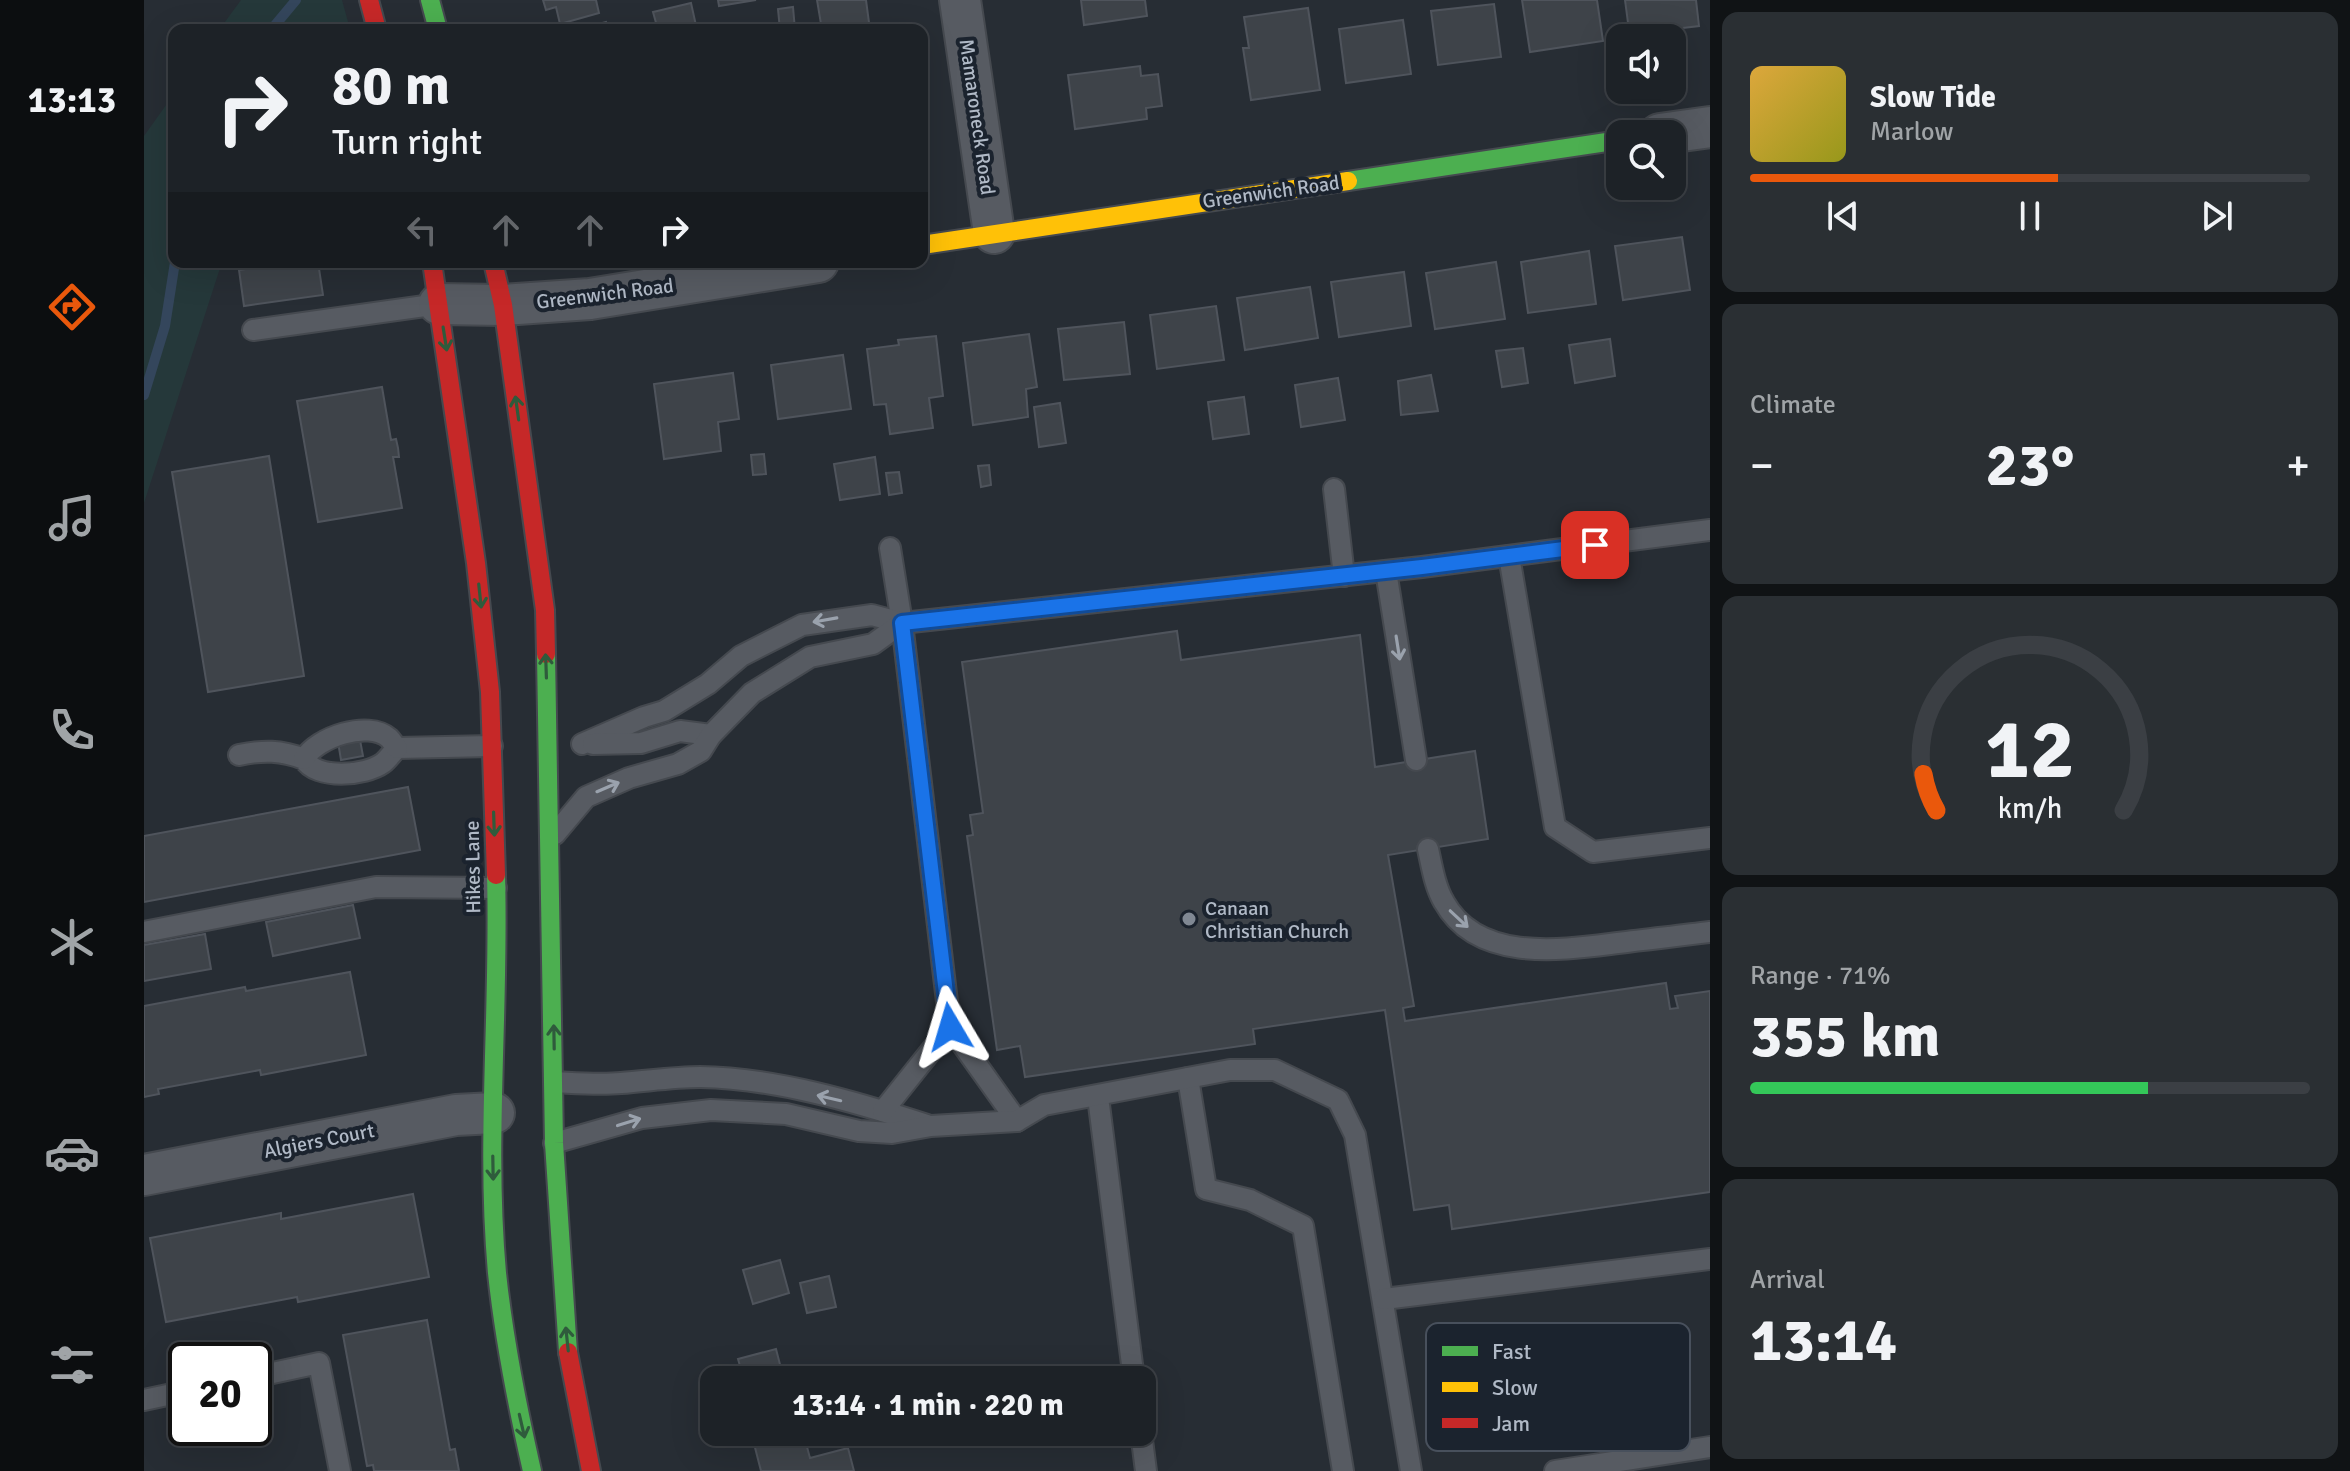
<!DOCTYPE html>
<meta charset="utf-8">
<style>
:root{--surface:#1d2227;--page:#2a2f33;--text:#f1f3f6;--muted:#a0a4a7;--line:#3b3f44;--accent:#ea580c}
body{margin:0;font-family:Signika,sans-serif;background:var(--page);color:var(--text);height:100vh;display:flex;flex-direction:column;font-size:30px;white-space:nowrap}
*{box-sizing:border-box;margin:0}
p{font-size:26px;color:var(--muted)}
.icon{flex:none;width:44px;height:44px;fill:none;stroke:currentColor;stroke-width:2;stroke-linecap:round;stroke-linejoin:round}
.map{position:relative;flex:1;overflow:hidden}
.details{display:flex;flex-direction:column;gap:12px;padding:12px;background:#101315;width:640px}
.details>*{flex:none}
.hud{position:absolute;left:24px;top:24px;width:760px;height:244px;border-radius:16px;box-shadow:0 8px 32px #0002,0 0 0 2px var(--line);background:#1d2227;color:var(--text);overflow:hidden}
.controls{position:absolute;left:1462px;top:24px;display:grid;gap:16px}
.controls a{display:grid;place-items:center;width:80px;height:80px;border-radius:16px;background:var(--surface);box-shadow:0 8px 32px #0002,0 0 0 2px var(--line);font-size:40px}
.speed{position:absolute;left:24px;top:1342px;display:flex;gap:16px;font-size:40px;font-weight:700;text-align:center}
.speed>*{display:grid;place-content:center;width:104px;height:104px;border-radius:50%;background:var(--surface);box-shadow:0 8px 32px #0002,0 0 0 2px var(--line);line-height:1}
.speed .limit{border:4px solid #111;border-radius:12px;background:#fff;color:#111}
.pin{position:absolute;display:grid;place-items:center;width:68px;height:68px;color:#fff;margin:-34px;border-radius:16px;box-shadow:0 4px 12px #0006}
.me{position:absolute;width:88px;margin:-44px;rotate:353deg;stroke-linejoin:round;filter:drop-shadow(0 0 6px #0008)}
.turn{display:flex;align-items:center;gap:28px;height:168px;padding:0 32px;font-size:36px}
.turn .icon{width:104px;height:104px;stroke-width:2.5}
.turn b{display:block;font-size:56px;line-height:68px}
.lanes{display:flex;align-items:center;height:76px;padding:0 32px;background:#0003;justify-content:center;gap:40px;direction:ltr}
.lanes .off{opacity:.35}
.big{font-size:60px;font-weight:700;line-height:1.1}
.details .tile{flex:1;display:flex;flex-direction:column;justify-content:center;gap:12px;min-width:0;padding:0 28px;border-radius:16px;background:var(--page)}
.details .dial{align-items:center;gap:0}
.dial svg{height:208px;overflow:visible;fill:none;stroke:var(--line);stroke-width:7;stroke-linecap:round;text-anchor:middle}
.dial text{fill:var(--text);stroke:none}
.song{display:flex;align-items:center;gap:24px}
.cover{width:96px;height:96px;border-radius:12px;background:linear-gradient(135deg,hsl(40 70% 55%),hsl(60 70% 35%))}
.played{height:8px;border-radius:4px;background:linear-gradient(90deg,var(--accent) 55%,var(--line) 55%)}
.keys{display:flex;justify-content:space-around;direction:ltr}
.heat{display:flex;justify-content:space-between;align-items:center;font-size:44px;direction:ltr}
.charge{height:12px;border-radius:6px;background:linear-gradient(90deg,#34c759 71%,var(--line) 0)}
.trip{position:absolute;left:556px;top:1366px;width:456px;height:80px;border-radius:16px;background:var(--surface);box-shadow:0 8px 32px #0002,0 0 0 2px var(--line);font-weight:700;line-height:80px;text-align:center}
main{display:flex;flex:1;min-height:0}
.tabs{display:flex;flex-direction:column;width:144px;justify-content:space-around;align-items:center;background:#0c0e10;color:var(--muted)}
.tabs .icon{width:56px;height:56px}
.tabs .selected{color:var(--accent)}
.tabs b{font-size:36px;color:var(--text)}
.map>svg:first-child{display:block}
.green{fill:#25383a}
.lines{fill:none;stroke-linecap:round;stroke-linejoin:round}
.stream{stroke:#34465c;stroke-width:10}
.building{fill:#3e4349;stroke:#4f545c;stroke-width:2}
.lane-casing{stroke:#45494f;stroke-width:24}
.street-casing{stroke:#45494f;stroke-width:44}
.fast-casing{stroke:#45494f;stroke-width:22}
.slow-casing{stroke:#45494f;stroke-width:22}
.jam-casing{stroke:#45494f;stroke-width:22}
.lane{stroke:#575b62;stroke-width:20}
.street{stroke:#575b62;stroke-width:40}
.fast{stroke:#4caf50;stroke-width:18}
.slow{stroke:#ffc107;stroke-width:18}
.jam{stroke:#c62828;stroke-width:18}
.oneway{stroke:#2f5b3c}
.oneway2{stroke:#9aa2ad}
.route-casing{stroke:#114b97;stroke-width:20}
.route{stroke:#1a73e8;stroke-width:14}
.poi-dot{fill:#808893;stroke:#1b232e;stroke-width:3}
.labels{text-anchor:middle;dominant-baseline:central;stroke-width:8;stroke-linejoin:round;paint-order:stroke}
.street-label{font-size:20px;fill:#b0b9c6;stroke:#1b232e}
.poi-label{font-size:20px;fill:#b0b9c6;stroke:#1b232e;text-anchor:start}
.key{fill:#1b232e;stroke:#48505c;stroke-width:2}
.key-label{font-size:22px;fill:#b0b9c6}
</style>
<main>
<nav class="tabs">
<b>13:13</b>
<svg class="icon selected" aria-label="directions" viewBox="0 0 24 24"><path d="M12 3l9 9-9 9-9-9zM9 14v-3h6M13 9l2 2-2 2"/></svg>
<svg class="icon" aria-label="music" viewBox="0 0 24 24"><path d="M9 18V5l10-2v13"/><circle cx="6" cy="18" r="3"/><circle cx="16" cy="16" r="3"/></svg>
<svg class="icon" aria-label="phone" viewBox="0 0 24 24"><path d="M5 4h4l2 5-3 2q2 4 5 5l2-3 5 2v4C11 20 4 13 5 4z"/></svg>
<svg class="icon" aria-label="climate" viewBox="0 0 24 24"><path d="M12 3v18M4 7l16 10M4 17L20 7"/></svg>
<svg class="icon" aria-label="car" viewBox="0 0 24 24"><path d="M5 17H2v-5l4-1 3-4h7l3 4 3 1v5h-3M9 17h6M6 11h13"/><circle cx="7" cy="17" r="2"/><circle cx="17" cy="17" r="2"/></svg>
<svg class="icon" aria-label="filters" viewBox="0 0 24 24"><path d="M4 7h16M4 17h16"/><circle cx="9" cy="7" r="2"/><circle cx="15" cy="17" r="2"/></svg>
</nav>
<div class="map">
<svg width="1566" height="1471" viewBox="0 0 1566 1471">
<rect width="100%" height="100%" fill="#272d34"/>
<g class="green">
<polygon points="97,0 198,0 206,29 75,30"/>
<polygon points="30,94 30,262 78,262 0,503 0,136"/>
</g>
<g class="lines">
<g class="stream">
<polyline points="127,30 152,0"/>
<polyline points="0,395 21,326 31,262"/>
</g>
</g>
<g class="building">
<polygon points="399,0 452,0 455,13 416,24 412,7 402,10"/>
<polygon points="574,0 612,0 575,6"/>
<polygon points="673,0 722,0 726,30 678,30"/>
<polygon points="937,0 1001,0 1003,16 940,25"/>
<polygon points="1378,0 1453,0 1459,41 1386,52"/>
<polygon points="1481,0 1552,0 1555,26 1521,30 1522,36 1486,38"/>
<polygon points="547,3 553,30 514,30 509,12"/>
<polygon points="1350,4 1357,57 1294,65 1287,11"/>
<polygon points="649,7 651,30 636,30 634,9"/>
<polygon points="1164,8 1176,90 1107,100 1099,48 1105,48 1100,17"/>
<polygon points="1259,20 1267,74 1202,83 1195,29"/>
<polygon points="462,22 464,30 432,30"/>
<polygon points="996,66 997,76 1014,74 1018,106 1002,108 1003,119 931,129 924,75"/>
<polygon points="1538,237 1546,290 1479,300 1471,246"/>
<polygon points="1445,251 1452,304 1384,313 1377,262"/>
<polygon points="151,262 174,262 179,295 100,306 95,270"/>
<polygon points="1352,262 1361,319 1291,329 1282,273"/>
<polygon points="1260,272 1267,326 1195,337 1187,282"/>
<polygon points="1166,287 1174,338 1101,350 1093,298"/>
<polygon points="1072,306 1080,360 1013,369 1006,315"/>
<polygon points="980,322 986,374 920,380 914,329"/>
<polygon points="885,334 893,387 882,389 884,417 829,425 819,343"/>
<polygon points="792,336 799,396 785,398 789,428 746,434 742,404 730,405 723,349 755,345 754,340"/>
<polygon points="1466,339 1471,376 1431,383 1425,345"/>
<polygon points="1379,348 1384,383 1358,387 1352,351"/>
<polygon points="699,355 707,409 634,419 627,365"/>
<polygon points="589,373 595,419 574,422 577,451 520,459 510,384"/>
<polygon points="1287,375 1294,411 1257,415 1254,381"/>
<polygon points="1194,378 1201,420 1157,427 1151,385"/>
<polygon points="238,387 247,440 252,439 254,448 255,457 249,457 258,508 174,522 153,401"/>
<polygon points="1100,397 1105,434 1069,439 1064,402"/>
<polygon points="916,403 922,443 895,447 890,407"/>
<polygon points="620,454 622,474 609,475 607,455"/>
<polygon points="125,456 160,676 64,692 28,472"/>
<polygon points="731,457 736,494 696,500 690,464"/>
<polygon points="845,465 847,485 837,487 834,466"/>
<polygon points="755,472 758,493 745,495 742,473"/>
<polygon points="1033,631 1037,660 1216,635 1231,767 1331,751 1344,839 1244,855 1270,1006 1259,1008 1261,1021 1522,983 1526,1009 1534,1008 1531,996 1566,991 1566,1192 1308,1229 1305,1205 1270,1210 1241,1010 1109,1029 1111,1044 881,1077 876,1046 853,1050 823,836 829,835 826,815 839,813 818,662"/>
<polygon points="216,740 219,756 197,760 194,742"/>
<polygon points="264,787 276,850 0,902 0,836"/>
<polygon points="209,905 216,938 129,956 122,922"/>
<polygon points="61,934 67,969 0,981 0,945"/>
<polygon points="206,972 222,1055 117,1075 116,1070 14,1089 15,1094 0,1097 0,1006 101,987 102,991"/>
<polygon points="269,1194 285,1277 154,1302 153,1297 22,1322 6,1238 137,1213 137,1219"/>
<polygon points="636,1260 645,1293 609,1304 599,1270"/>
<polygon points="685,1276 692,1307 663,1313 656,1283"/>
<polygon points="283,1320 306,1450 311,1449 315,1471 230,1471 229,1465 223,1466 199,1335"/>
<polygon points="632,1349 640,1380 600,1380 594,1359"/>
<polygon points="607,1432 659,1432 666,1458 704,1448 710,1471 617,1471"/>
</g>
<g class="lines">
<g class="lane-casing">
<g id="lane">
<polyline points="109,330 295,304"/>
<polyline points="1190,489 1200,576"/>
<polyline points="746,548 758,623 806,1027 873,1121"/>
<polyline points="1365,556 1411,827 1449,852 1566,838"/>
<polyline points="1242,571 1272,760"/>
<polyline points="438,744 500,717 520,711 564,684 597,656 658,625 728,615 758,623"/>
<polyline points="449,744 497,743 536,731 567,735"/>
<path d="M95 755C119 750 137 750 160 759 172 780 221 776 239 763 244 759 248 753 253 748L348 746"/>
<path d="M160 759C173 737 224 720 245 738 248 741 250 745 253 748"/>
<polyline points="411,834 442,797 485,778 534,764 557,751 567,735 608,693 666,657 729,644 758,623 1278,567 1566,530"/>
<path d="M1284 849C1288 867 1291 887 1300 902 1334 963 1418 950 1474 943 1505 939 1535 936 1566 932"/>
<polyline points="0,932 232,887 352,888"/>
<polyline points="1044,1078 1062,1189 1106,1200 1159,1226 1199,1471"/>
<path d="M410 1082C432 1083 455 1085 477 1083 504 1081 530 1077 556 1077 631 1078 712 1102 783 1125"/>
<polyline points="954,1097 990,1380"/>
<polyline points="739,1111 806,1027"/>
<polyline points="410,1143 498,1118 567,1110 642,1114 715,1131 748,1133 787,1126 873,1121 900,1105 1086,1070 1131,1070 1194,1100 1211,1135 1267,1471"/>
<polyline points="1240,1299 1566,1259"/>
<polyline points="110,1377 175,1363 196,1471"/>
<polyline points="0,1400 42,1391"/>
<polyline points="997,1432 1002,1471"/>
<polyline points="1411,1471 1566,1447"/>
</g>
</g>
<g class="street-casing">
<g id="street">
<polyline points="816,0 850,233"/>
<polyline points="1516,134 1566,127"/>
<polyline points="295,304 359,305 446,299 674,262"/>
<polyline points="0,1175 312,1115 350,1113"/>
</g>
</g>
<g class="fast-casing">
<g id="fast">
<polyline points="286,0 294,30"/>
<polyline points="1204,181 1476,140"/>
<polyline points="402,654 410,1143 424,1352"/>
<path d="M352 875C356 1007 341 1141 353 1273 360 1340 373 1405 388 1471"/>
</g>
</g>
<g class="slow-casing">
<polyline id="slow" points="778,245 1204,181"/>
</g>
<g class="jam-casing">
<g id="jam">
<polyline points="225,0 233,30"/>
<polyline points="288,262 332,563 346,692 352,875"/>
<polyline points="349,262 359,305 401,610 402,654"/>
<polyline points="424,1352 447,1471"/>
</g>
</g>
<use href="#lane" class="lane"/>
<use href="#street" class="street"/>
<use href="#fast" class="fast"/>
<use href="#slow" class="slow"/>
<use href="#jam" class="jam"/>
</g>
<defs><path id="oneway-shaft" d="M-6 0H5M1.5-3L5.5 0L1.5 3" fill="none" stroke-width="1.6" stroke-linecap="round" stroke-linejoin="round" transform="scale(2)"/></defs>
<g class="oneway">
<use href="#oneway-shaft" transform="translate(301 339) rotate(81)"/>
<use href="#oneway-shaft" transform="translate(373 408) rotate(-98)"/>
<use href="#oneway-shaft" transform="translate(336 596) rotate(84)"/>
<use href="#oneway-shaft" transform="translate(402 666) rotate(-92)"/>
<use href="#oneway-shaft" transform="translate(350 824) rotate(88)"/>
<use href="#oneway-shaft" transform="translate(410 1037) rotate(-91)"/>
<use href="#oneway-shaft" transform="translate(349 1168) rotate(89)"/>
<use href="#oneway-shaft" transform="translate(423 1339) rotate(-96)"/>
<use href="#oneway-shaft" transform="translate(378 1426) rotate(77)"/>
</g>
<g class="oneway2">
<use href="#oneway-shaft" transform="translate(681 620) rotate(170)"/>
<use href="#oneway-shaft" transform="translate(1254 648) rotate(81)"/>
<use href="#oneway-shaft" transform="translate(464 787) rotate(-23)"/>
<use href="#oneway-shaft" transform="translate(1315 919) rotate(43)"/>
<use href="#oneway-shaft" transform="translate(685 1098) rotate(-167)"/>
<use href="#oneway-shaft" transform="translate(485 1122) rotate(-17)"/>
</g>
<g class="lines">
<g class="route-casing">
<polyline id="route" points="806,1027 758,623 1278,567 1451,545"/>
</g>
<use href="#route" class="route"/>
</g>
<circle class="poi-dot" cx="1045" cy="919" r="8"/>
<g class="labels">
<g class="street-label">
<text transform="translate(833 117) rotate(82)">Mamaroneck Road</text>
<text transform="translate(1127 192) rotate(-8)">Greenwich Road</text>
<text transform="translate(461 294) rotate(-7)">Greenwich Road</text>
<text transform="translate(329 867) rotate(-91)">Hikes Lane</text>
<text transform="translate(175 1141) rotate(-11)">Algiers Court</text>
</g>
<g class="poi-label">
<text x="1061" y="908">Canaan<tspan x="1061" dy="23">Christian Church</tspan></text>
</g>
</g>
<rect x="1282" y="1323" width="264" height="128" rx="12" class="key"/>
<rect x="1298" y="1346" width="36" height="10" fill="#4caf50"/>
<rect x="1298" y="1382" width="36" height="10" fill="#ffc107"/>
<rect x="1298" y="1418" width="36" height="10" fill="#c62828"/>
<g class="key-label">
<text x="1348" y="1359">Fast</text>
<text x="1348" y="1395">Slow</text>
<text x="1348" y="1431">Jam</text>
</g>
</svg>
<div class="controls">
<a><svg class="icon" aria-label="sound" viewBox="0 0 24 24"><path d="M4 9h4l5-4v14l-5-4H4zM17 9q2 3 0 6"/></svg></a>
<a><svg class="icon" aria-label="search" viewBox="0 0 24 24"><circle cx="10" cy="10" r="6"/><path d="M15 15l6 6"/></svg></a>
</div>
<div class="speed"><div class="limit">20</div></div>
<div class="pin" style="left:1451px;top:545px;background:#d93025"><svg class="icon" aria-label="arrive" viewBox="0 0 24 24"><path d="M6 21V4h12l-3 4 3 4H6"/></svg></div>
<svg class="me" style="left:806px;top:1027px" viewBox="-20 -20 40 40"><path d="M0-17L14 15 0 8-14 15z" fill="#1a73e8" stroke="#fff" stroke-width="4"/></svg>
<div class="trip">13:14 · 1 min · 220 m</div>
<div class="hud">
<div class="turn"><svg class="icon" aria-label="right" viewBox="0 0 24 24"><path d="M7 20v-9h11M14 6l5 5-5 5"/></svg><div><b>80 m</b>Turn right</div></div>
<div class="lanes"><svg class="icon off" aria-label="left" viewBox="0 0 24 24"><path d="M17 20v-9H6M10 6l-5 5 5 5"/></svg><svg class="icon off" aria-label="ahead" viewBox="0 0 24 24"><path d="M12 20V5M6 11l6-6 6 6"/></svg><svg class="icon off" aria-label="ahead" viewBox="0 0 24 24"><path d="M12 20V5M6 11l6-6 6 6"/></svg><svg class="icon" aria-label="right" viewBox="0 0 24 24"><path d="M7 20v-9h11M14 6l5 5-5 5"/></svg></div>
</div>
</div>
<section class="details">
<div class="tile">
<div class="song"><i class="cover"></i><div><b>Slow Tide</b><p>Marlow</p></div></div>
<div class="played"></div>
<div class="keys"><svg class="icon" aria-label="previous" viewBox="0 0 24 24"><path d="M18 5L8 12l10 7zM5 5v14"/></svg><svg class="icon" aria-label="pause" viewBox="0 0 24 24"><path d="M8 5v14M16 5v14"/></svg><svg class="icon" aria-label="next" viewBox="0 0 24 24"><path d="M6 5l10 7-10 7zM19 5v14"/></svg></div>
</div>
<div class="tile"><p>Climate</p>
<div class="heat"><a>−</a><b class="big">23°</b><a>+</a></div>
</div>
<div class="tile dial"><svg viewBox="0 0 100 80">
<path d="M14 69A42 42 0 1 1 86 69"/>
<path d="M14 69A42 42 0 0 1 9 55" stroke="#ea580c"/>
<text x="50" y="56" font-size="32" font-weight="700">12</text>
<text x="50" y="72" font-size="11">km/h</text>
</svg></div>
<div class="tile"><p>Range · 71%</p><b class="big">355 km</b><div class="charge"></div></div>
<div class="tile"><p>Arrival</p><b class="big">13:14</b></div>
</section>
</main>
